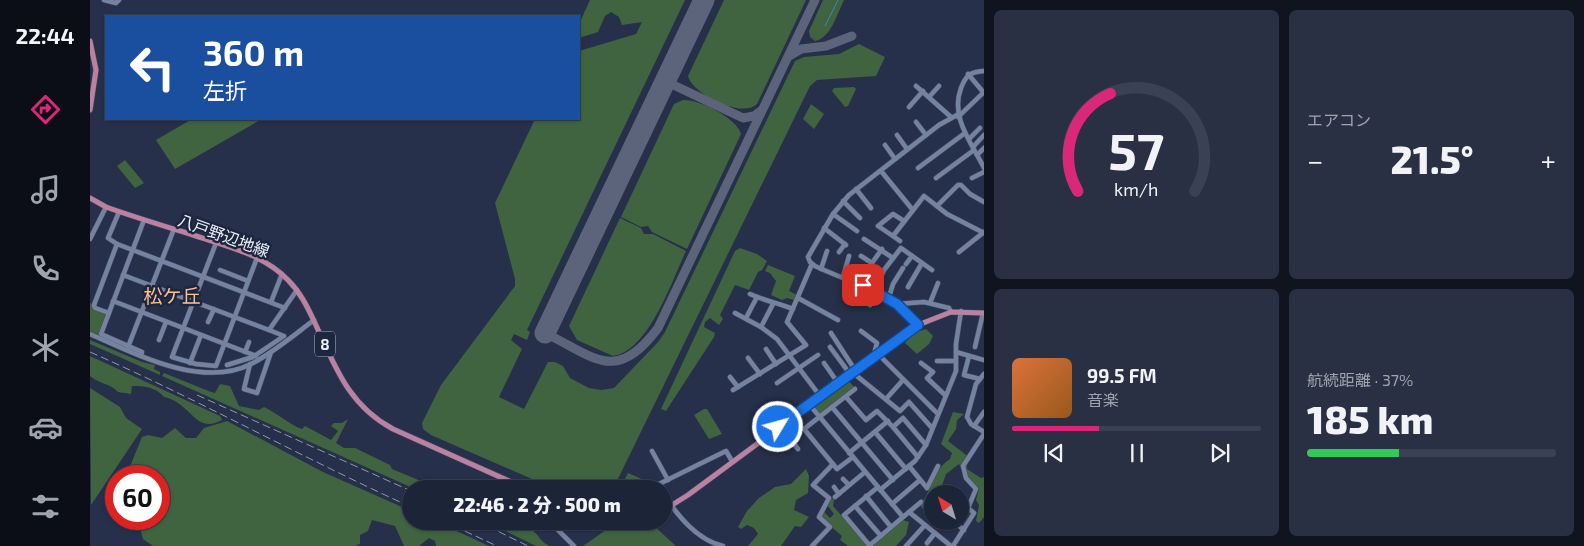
<!DOCTYPE html>
<html lang="ja">
<meta charset="utf-8">
<style>
:root{--surface:#1c2438;--page:#293043;--text:#f1f3f6;--muted:#a0a4ae;--line:#3a4153;--accent:#db2777}
body{margin:0;font-family:"Exo 2","Noto Sans JP",sans-serif;background:var(--page);color:var(--text);height:100vh;display:flex;flex-direction:column;font-size:19px;white-space:nowrap}
*{box-sizing:border-box;margin:0}
p{font-size:16px;color:var(--muted)}
.icon{flex:none;width:28px;height:28px;fill:none;stroke:currentColor;stroke-width:2;stroke-linecap:round;stroke-linejoin:round}
.map{position:relative;flex:1;overflow:hidden}
.sheet{display:flex;flex-direction:column;gap:10px;padding:10px;background:#0f141f;width:600px}
.sheet>*{flex:none}
.top-card{position:absolute;left:15px;top:15px;width:475px;height:105px;border-radius:0px;box-shadow:0 1px 4px #0004,0 0 0 1px var(--line);background:#1a4fa0;color:#fff;overflow:hidden}
.needle{width:32px;rotate:322deg}
.fabs{position:absolute;left:834px;top:485px;display:grid;gap:10px}
.fabs a{display:grid;place-items:center;width:45px;height:45px;border-radius:50%;background:var(--surface);box-shadow:0 1px 4px #0004,0 0 0 1px var(--line);font-size:25px}
.speed{position:absolute;left:15px;top:465px;display:flex;gap:10px;font-size:25px;font-weight:700;text-align:center}
.speed>*{display:grid;place-content:center;width:65px;height:65px;border-radius:50%;background:var(--surface);box-shadow:0 1px 4px #0004,0 0 0 1px var(--line);line-height:1}
.speed .limit{border:8px solid #d22;background:#fff;color:#111}
.pin{position:absolute;display:grid;place-items:center;width:42px;height:42px;color:#fff;margin:-21px;border-radius:10px;box-shadow:0 2px 8px #0006}
.me{position:absolute;width:55px;margin:-28px;rotate:53deg;stroke-linejoin:round;filter:drop-shadow(0 0 4px #0008)}
.turn{display:flex;align-items:center;gap:18px;height:105px;padding:0 15px;font-size:22px}
.turn .icon{width:65px;height:65px;stroke-width:2.5}
.turn b{display:block;font-size:35px;line-height:42px}
.big{font-size:38px;font-weight:800;line-height:1.1}
.sheet .card{flex:1;display:flex;flex-direction:column;justify-content:center;gap:8px;min-width:0;padding:0 18px;border-radius:8px;background:var(--page)}
.sheet .dial{align-items:center;gap:0}
.dial svg{height:130px;overflow:visible;fill:none;stroke:var(--line);stroke-width:7;stroke-linecap:round;text-anchor:middle}
.dial text{fill:var(--text);stroke:none}
.song{display:flex;align-items:center;gap:15px}
.cover{width:60px;height:60px;border-radius:8px;background:linear-gradient(135deg,hsl(20 70% 55%),hsl(30 70% 35%))}
.played{height:5px;border-radius:2px;background:linear-gradient(90deg,var(--accent) 35%,var(--line) 35%)}
.keys{display:flex;justify-content:space-around;direction:ltr}
.heat{display:flex;justify-content:space-between;align-items:center;font-size:28px;direction:ltr}
.charge{height:8px;border-radius:4px;background:linear-gradient(90deg,#34c759 37%,var(--line) 0)}
.sheet .tiles{flex:1;display:grid;gap:10px;grid-template-columns:repeat(2,1fr)}
.trip{position:absolute;left:312px;top:480px;width:270px;height:50px;border-radius:25px;background:var(--surface);box-shadow:0 1px 4px #0004,0 0 0 1px var(--line);font-weight:800;line-height:50px;text-align:center}
main{display:flex;flex:1;min-height:0}
.tab-bar{display:flex;flex-direction:column;width:90px;justify-content:space-around;align-items:center;background:#0b0e16;color:var(--muted)}
.tab-bar .icon{width:35px;height:35px}
.tab-bar .selected{color:var(--accent)}
.tab-bar b{font-size:22px;color:var(--text)}
.map>svg:first-child{display:block}
.green{fill:#3f643f}
.lines{fill:none;stroke-linecap:round;stroke-linejoin:round}
.stream{stroke:#368eb9;stroke-width:1}
.taxiway{stroke:#5b647a;stroke-width:9}
.runway{stroke:#5b647a;stroke-width:21}
.minor-casing{stroke:#444c60;stroke-width:5.5}
.major-casing{stroke:#444c60;stroke-width:6}
.minor{stroke:#7582a0;stroke-width:4.5}
.major{stroke:#ba81a0;stroke-width:5}
.rail{stroke:#9097a9;stroke-width:1;stroke-dasharray:8 4;stroke-linecap:butt}
.route-casing{stroke:#114b97;stroke-width:12}
.route{stroke:#1a73e8;stroke-width:9}
.labels{text-anchor:middle;dominant-baseline:central;stroke-width:5;stroke-linejoin:round;paint-order:stroke}
.shield{fill:#1c263f;stroke:#aeb5c3;stroke-width:1}
.shield-label{font-size:15px;font-weight:bold;fill:#edf2fc}
.street-label{font-size:16px;fill:#edf2fc;stroke:#1c263f}
.quarter-label{font-size:19px;fill:#fec189;stroke:#1c263f}
</style>
<main>
<nav class="tab-bar">
<b>22:44</b>
<svg class="icon selected" aria-label="directions" viewBox="0 0 24 24"><path d="M12 3l9 9-9 9-9-9zM9 14v-3h6M13 9l2 2-2 2"/></svg>
<svg class="icon" aria-label="music" viewBox="0 0 24 24"><path d="M9 18V5l10-2v13"/><circle cx="6" cy="18" r="3"/><circle cx="16" cy="16" r="3"/></svg>
<svg class="icon" aria-label="phone" viewBox="0 0 24 24"><path d="M5 4h4l2 5-3 2q2 4 5 5l2-3 5 2v4C11 20 4 13 5 4z"/></svg>
<svg class="icon" aria-label="climate" viewBox="0 0 24 24"><path d="M12 3v18M4 7l16 10M4 17L20 7"/></svg>
<svg class="icon" aria-label="car" viewBox="0 0 24 24"><path d="M5 17H2v-5l4-1 3-4h7l3 4 3 1v5h-3M9 17h6M6 11h13"/><circle cx="7" cy="17" r="2"/><circle cx="17" cy="17" r="2"/></svg>
<svg class="icon" aria-label="filters" viewBox="0 0 24 24"><path d="M4 7h16M4 17h16"/><circle cx="9" cy="7" r="2"/><circle cx="15" cy="17" r="2"/></svg>
</nav>
<div class="map">
<svg width="894" height="546" viewBox="0 0 894 546">
<rect width="100%" height="100%" fill="#26304a"/>
<g class="green">
<polygon points="500,0 595,0 437,330 440,332 437,340 424,334 421,340 432,349 409,397 434,409 458,362 465,362 473,366 480,378 499,388 511,390 524,388 568,342 575,332 705,61 714,57 749,54 769,44 795,57 786,76 727,80 720,86 523,489 465,489 341,435 333,429 332,423 351,385 425,286 425,279 405,203 445,119 489,119 489,51 546,34 552,22 532,25 529,17 521,12 515,16 508,32 489,38 489,24"/>
<path d="M634 0H716L667 104C652 119 602 94 598 76Z"/>
<path d="M733 0H754C747 14 741 38 725 41L720 37 719 31Z"/>
<polygon points="764,87 766,89 758,106 755,107 742,91 744,88"/>
<path d="M593 100C609 99 647 118 651 134L597 249 562 232 558 226 551 227 531 217 584 104Z"/>
<polygon points="721,104 734,114 724,129 713,119"/>
<polygon points="102,119 172,119 85,169 66,140"/>
<polygon points="35,160 54,183 45,188 27,166"/>
<path d="M530 218 551 228 554 234H563L596 251C582 280 559 351 523 356L487 340 479 326Z"/>
<polygon points="650,248 667,254 677,261 672,270 668,272 659,290 645,285 630,315 633,319 629,325 620,318 615,322 614,327 625,333 624,337 576,411 571,409 645,251"/>
<polygon points="678,265 705,276 699,291 707,295 704,300 697,298 692,300 681,295 686,281 680,273 675,271"/>
<polygon points="0,303 3,305 3,309 17,314 9,336 0,332"/>
<polygon points="836,329 843,336 839,344 827,354 815,343 824,333"/>
<polygon points="0,340 52,362 65,365 64,369 70,372 70,375 0,344"/>
<path d="M0 356 130 416 132 420C105 435 102 403 74 397 66 387 54 386 42 386L41 394 28 392C20 383 9 384 0 376Z"/>
<path d="M74 373 121 392 125 393 130 384 140 386 149 406 169 410 174 407C187 413 200 425 212 429L215 426 241 440 248 431 241 426 244 423H252L258 419 246 443 254 448H265L300 465 302 469 350 489H325L72 376Z"/>
<polygon points="758,380 765,388 730,415 722,406"/>
<polygon points="0,388 30,407 36,418 52,429 1,505"/>
<polygon points="614,409 617,409 632,434 619,439 604,415"/>
<path d="M863 412 874 414 867 420 866 429 858 441 880 458 877 463V469L891 478 894 477V517L889 523 886 521 889 505 886 500 889 489 878 479 869 464 856 474 849 494H842V521H851L845 526 830 505C842 490 843 470 860 459L862 453 851 444Z"/>
<polygon points="137,421 233,472 321,511 321,521 345,521 399,546 346,546 345,541 339,538 329,546 314,546 305,526 282,520 278,531 270,535 270,544 265,546 63,546 53,539 49,524 44,519 69,519 69,476 33,476 41,464 52,437 58,435 72,438 85,428 96,438 106,438 114,428"/>
<polygon points="716,469 719,476 718,493 706,500 704,510 719,517 711,527 705,526 691,546 658,546 668,534 664,528 657,525 651,529 648,527 657,511 669,498 685,487 701,484"/>
<polygon points="538,473 561,483 561,484 555,489 530,489"/>
<polygon points="741,498 744,500 743,506 778,546 758,546 750,540 752,536 731,518 734,512 740,518 744,514 738,506"/>
<polygon points="813,520 819,522 816,535 806,546 782,546"/>
<path d="M395 521C409 521 431 521 442 530 451 537 448 540 460 546H446Z"/>
<polygon points="543,523 554,527 563,525 586,546 493,546 516,530 531,530 529,526"/>
</g>
<g class="lines">
<polyline class="stream" points="735,26 748,0"/>
<g class="taxiway">
<polyline points="699,56 711,49 736,46 762,36"/>
<polyline points="575,81 653,118 664,116 672,110"/>
<path d="M455 333C506 358 526 384 568 328L725 0"/>
</g>
<polyline class="runway" points="455,333 614,0"/>
<g class="minor-casing">
<g id="minor">
<polyline points="14,0 26,3 29,0"/>
<path d="M894 71C880 72 876 75 871 88 860 117 881 142 894 168"/>
<polyline points="878,74 894,93"/>
<polyline points="826,86 861,117"/>
<polyline points="839,97 849,86"/>
<polyline points="819,107 833,91"/>
<polyline points="868,117 894,92"/>
<polyline points="826,122 836,135"/>
<polyline points="807,135 817,149"/>
<polyline points="879,139 890,128"/>
<polyline points="795,145 805,159"/>
<polyline points="883,147 894,135"/>
<polyline points="887,155 894,148"/>
<polyline points="828,168 875,133"/>
<polyline points="791,171 822,209"/>
<polyline points="846,178 884,150"/>
<polyline points="882,178 894,172"/>
<polyline points="766,189 781,208"/>
<polyline points="753,201 770,218"/>
<polyline points="847,206 868,185 871,185 880,194 894,202"/>
<polyline points="743,214 767,231"/>
<polyline points="814,221 803,214 788,226 803,236 834,196 857,214 894,233"/>
<polyline points="734,228 756,245"/>
<polyline points="803,236 810,241"/>
<polyline points="0,239 16,207"/>
<polyline points="774,239 803,258"/>
<polyline points="126,243 82,357 106,364 126,366 167,258"/>
<polyline points="27,244 195,308"/>
<polyline points="749,252 755,244"/>
<polyline points="869,252 894,232"/>
<polyline points="771,256 782,263"/>
<polyline points="816,264 822,256"/>
<polyline points="731,269 737,251"/>
<polyline points="130,270 158,281"/>
<polyline points="33,275 179,330 207,290"/>
<polyline points="753,277 759,256"/>
<polyline points="773,285 777,270 792,249"/>
<polyline points="818,287 832,263"/>
<polyline points="785,292 794,270 811,248 842,270"/>
<path d="M660 294C675 301 688 303 703 309"/>
<polyline points="708,298 748,320"/>
<polyline points="798,300 803,284 813,268"/>
<polyline points="23,301 166,356"/>
<polyline points="181,302 192,274"/>
<polyline points="840,303 848,283"/>
<polyline points="683,304 671,327 687,339 730,396"/>
<polyline points="807,304 834,302 859,308 861,312"/>
<polyline points="780,305 787,293"/>
<polyline points="19,313 5,308 4,305 27,244 18,238 29,212"/>
<polyline points="645,313 671,327"/>
<polyline points="656,318 667,297"/>
<polyline points="118,322 124,309"/>
<path d="M828 325C801 292 761 283 725 266L720 262 718 257 743 214 759 195 849 125 867 115"/>
<polyline points="771,331 787,343 785,350 790,356 847,413"/>
<polyline points="741,333 765,370"/>
<path d="M0 334C46 354 112 389 161 364 183 353 204 335 224 320"/>
<polyline points="69,340 76,322"/>
<polyline points="38,347 84,229"/>
<polyline points="740,347 760,374"/>
<polyline points="885,347 893,313"/>
<polyline points="676,349 686,364"/>
<polyline points="155,352 159,342"/>
<polyline points="866,352 894,360"/>
<polyline points="51,355 52,352 11,334 54,220"/>
<polyline points="879,356 874,375 890,379"/>
<polyline points="658,358 670,374"/>
<polyline points="847,361 866,361"/>
<polyline points="100,363 111,335"/>
<polyline points="734,363 748,383"/>
<polyline points="831,363 843,372 837,378 855,395"/>
<polyline points="160,364 154,389 167,393 181,352"/>
<polyline points="137,365 163,357 194,336 179,330"/>
<polyline points="762,372 810,411 819,402 842,428"/>
<polyline points="894,374 886,384 877,417 881,424 894,432"/>
<polyline points="640,377 648,387"/>
<polyline points="687,383 728,355"/>
<polyline points="643,390 716,345 697,322 722,264"/>
<polyline points="756,397 776,420 787,411 803,427 813,418 836,445"/>
<polyline points="796,399 813,380"/>
<polyline points="719,404 813,517"/>
<polyline points="742,407 803,480"/>
<polyline points="690,426 708,449"/>
<polyline points="884,426 894,412"/>
<polyline points="803,427 828,457"/>
<polyline points="785,432 816,469"/>
<polyline points="562,451 578,480"/>
<polyline points="759,453 798,421"/>
<polyline points="763,457 747,469 714,429 765,389"/>
<polyline points="819,466 837,488 848,466"/>
<polyline points="753,479 759,485"/>
<polyline points="744,487 749,494"/>
<polyline points="569,489 567,485 636,451 642,461"/>
<polyline points="790,490 825,461 836,445 866,371 866,344 871,311"/>
<path d="M574 495C588 516 607 540 633 546"/>
<polyline points="776,496 801,527"/>
<polyline points="745,497 775,472"/>
<polyline points="802,504 830,480"/>
<polyline points="765,506 791,536"/>
<polyline points="819,512 831,502"/>
<polyline points="459,521 484,546"/>
<polyline points="863,521 874,530"/>
<polyline points="837,543 845,533"/>
<polyline points="780,545 819,512 861,546"/>
<polyline points="722,546 740,527 729,517 739,498 723,485 743,464"/>
<polyline points="780,546 754,515 788,487"/>
<polyline points="816,546 835,525"/>
<polyline points="863,546 884,513 878,508 886,489 876,478 873,466 894,434"/>
</g>
</g>
<g class="major-casing">
<g id="major">
<polyline points="0,41 6,70 0,110"/>
<path d="M0 198 16 207C44 217 74 226 103 235 136 246 173 254 198 280 210 292 217 306 224 321 245 366 258 405 303 429L437 489"/>
<polyline points="574,510 598,495 828,325 861,312 894,313"/>
</g>
</g>
<use href="#minor" class="minor"/>
<use href="#major" class="major"/>
<g class="rail">
<path d="M0 352C109 400 213 458 321 507"/>
<polyline points="107,395 321,491"/>
<polyline points="353,521 407,546"/>
<polyline points="387,521 438,546"/>
</g>
</g>
<g class="lines">
<g class="route-casing">
<polyline id="route" points="688,427 828,325 807,304 773,285"/>
</g>
<use href="#route" class="route"/>
</g>
<g class="labels">
<rect class="shield" x="225" y="331.5" width="20" height="25" rx="4"/>
<g class="shield-label">
<text x="235" y="344">8</text>
</g>
<g class="street-label">
<text transform="translate(134 235) rotate(20)">八戸野辺地線</text>
</g>
<g class="quarter-label">
<text x="82" y="295">松ケ丘</text>
</g>
</g>
</svg>
<div class="fabs">
<a><svg class="needle" viewBox="-14 -14 28 28"><path d="M0-13l5 13h-10z" fill="#e53935"/><path d="M0 13l5-13h-10z" fill="#a0a4ae"/></svg></a>
</div>
<div class="speed"><div class="limit">60</div></div>
<div class="pin" style="left:773px;top:285px;background:#d93025"><svg class="icon" aria-label="arrive" viewBox="0 0 24 24"><path d="M6 21V4h12l-3 4 3 4H6"/></svg></div>
<svg class="me" style="left:688px;top:427px" viewBox="-20 -20 40 40"><circle r="17" fill="#1a73e8" stroke="#fff" stroke-width="3"/><path d="M0-11L8 9 0 5-8 9z" fill="#fff"/></svg>
<div class="trip">22:46 · 2 分 · 500 m</div>
<div class="top-card">
<div class="turn"><svg class="icon" aria-label="left" viewBox="0 0 24 24"><path d="M17 20v-9H6M10 6l-5 5 5 5"/></svg><div><b>360 m</b>左折</div></div>
</div>
</div>
<section class="sheet">
<div class="tiles">
<div class="card dial"><svg viewBox="0 0 100 80">
<path d="M14 69A42 42 0 1 1 86 69"/>
<path d="M14 69A42 42 0 0 1 34 9" stroke="#db2777"/>
<text x="50" y="56" font-size="32" font-weight="700">57</text>
<text x="50" y="72" font-size="11">km/h</text>
</svg></div>
<div class="card"><p>エアコン</p>
<div class="heat"><a>−</a><b class="big">21.5°</b><a>+</a></div>
</div>
<div class="card">
<div class="song"><i class="cover"></i><div><b>99.5 FM</b><p>音楽</p></div></div>
<div class="played"></div>
<div class="keys"><svg class="icon" aria-label="previous" viewBox="0 0 24 24"><path d="M18 5L8 12l10 7zM5 5v14"/></svg><svg class="icon" aria-label="pause" viewBox="0 0 24 24"><path d="M8 5v14M16 5v14"/></svg><svg class="icon" aria-label="next" viewBox="0 0 24 24"><path d="M6 5l10 7-10 7zM19 5v14"/></svg></div>
</div>
<div class="card"><p>航続距離 · 37%</p><b class="big">185 km</b><div class="charge"></div></div>
</div>
</section>
</main>
